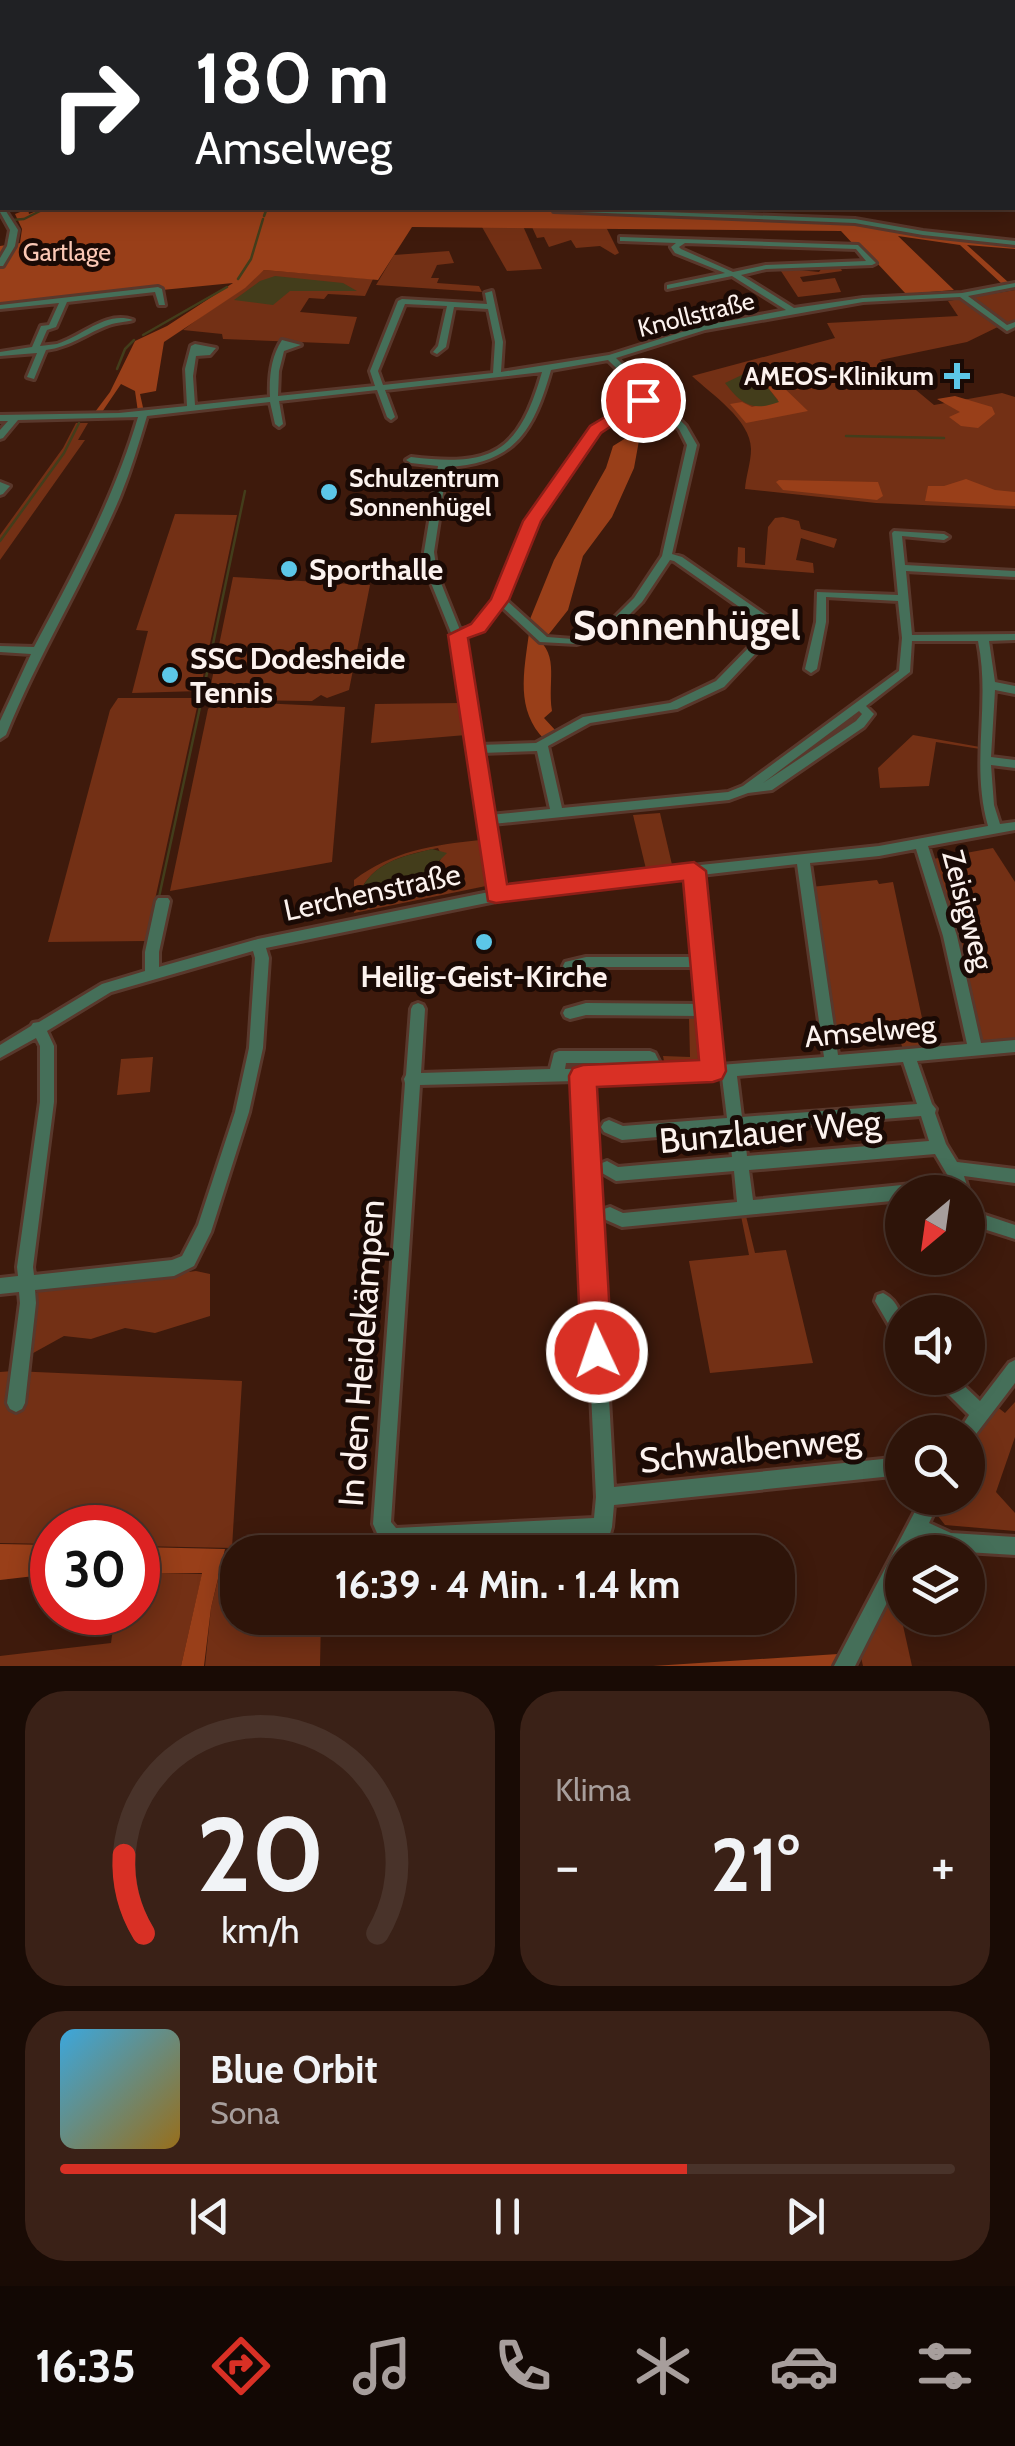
<!DOCTYPE html>
<html lang="de">
<meta charset="utf-8">
<style>
:root{--surface:#2e1409;--page:#3a2117;--text:#f1f3f6;--muted:#a79e9c;--line:#49332a;--accent:#d93025}
body{margin:0;font-family:Cabin,sans-serif;background:var(--page);color:var(--text);height:100vh;display:flex;flex-direction:column;font-size:38px;white-space:nowrap}
*{box-sizing:border-box;margin:0}
p{font-size:32px;color:var(--muted)}
.icon{flex:none;width:55px;height:55px;fill:none;stroke:currentColor;stroke-width:2;stroke-linecap:round;stroke-linejoin:round}
.map{position:relative;height:1666px;overflow:hidden}
.panel{display:flex;flex-direction:column;gap:25px;padding:25px;background:#190b05;flex:1}
.panel>*{flex:none}
.hud{position:absolute;left:0px;top:0px;width:1015px;height:210px;box-shadow:0 5px 25px #0003,0 0 0 2px var(--line);background:#202124;color:#fff;overflow:hidden}
.needle{width:65px;rotate:209deg}
.buttons{position:absolute;left:885px;top:1175px;display:grid;gap:20px}
.buttons a{display:grid;place-items:center;width:100px;height:100px;border-radius:50%;background:var(--surface);box-shadow:0 5px 25px #0003,0 0 0 2px var(--line);font-size:50px}
.speed{position:absolute;left:30px;top:1505px;display:flex;gap:20px;font-size:50px;font-weight:700;text-align:center}
.speed>*{display:grid;place-content:center;width:130px;height:130px;border-radius:50%;background:var(--surface);box-shadow:0 5px 25px #0003,0 0 0 2px var(--line);line-height:1}
.speed .limit{border:15px solid #d22;background:#fff;color:#111}
.pin{position:absolute;display:grid;place-items:center;width:85px;height:85px;color:#fff;margin:-42px;border:5px solid #fff;border-radius:50%;box-shadow:0 2px 10px #0007}
.me{position:absolute;width:110px;margin:-55px;rotate:357deg;stroke-linejoin:round;filter:drop-shadow(0 0 8px #0008)}
.turn{display:flex;align-items:center;gap:35px;height:210px;padding:0 30px;font-size:45px}
.turn .icon{width:130px;height:130px;stroke-width:2.5}
.turn b{display:block;font-size:70px;line-height:85px}
.big{font-size:75px;font-weight:700;line-height:1.1}
.panel .card{flex:1;display:flex;flex-direction:column;justify-content:center;gap:15px;min-width:0;padding:0 35px;border-radius:40px;background:var(--page)}
.panel .dial{align-items:center;gap:0}
.dial svg{height:260px;overflow:visible;fill:none;stroke:var(--line);stroke-width:7;stroke-linecap:round;text-anchor:middle}
.dial text{fill:var(--text);stroke:none}
.song{display:flex;align-items:center;gap:30px}
.cover{width:120px;height:120px;border-radius:15px;background:linear-gradient(135deg,hsl(200 70% 55%),hsl(40 70% 35%))}
.played{height:10px;border-radius:5px;background:linear-gradient(90deg,var(--accent) 70%,var(--line) 70%)}
.keys{display:flex;justify-content:space-around;direction:ltr}
.heat{display:flex;justify-content:space-between;align-items:center;font-size:55px;direction:ltr}
.panel .tiles{flex:1;display:grid;gap:25px;grid-template-columns:1fr 1fr}
.card:last-child{grid-column:span 2}
.trip{position:absolute;left:220px;top:1535px;width:575px;height:100px;border-radius:40px;background:var(--surface);box-shadow:0 5px 25px #0003,0 0 0 2px var(--line);font-weight:700;line-height:100px;text-align:center}
.menu{display:flex;height:160px;justify-content:space-around;align-items:center;background:#120804;color:var(--muted)}
.menu .icon{width:70px;height:70px}
.menu .selected{color:var(--accent)}
.menu b{font-size:45px;color:var(--text)}
.map>svg:first-child{display:block}
.green{fill:#733015;fill-rule:evenodd}
.forest{fill:#993f19}
.water{fill:#433d1b}
.lines{fill:none;stroke-linecap:round;stroke-linejoin:round}
.stream{stroke:#433d1b;stroke-width:2.5}
.minor-casing{stroke:#59382c;stroke-width:6}
.major-casing{stroke:#59382c;stroke-width:5}
.minor{fill:#456f59;fill-rule:evenodd}
.major{fill:#5cb98c;fill-rule:evenodd}
.rail-casing{stroke:#cabab3;stroke-width:4}
.rail{stroke:#1a0a05;stroke-width:2.5;stroke-dasharray:4;stroke-linecap:butt}
.route{fill:#d93025;stroke:#8d1f18;stroke-width:2.5}
.poi-dot{fill:#5cc7e8;stroke:#1a0a05;stroke-width:4}
.labels{text-anchor:middle;dominant-baseline:central;stroke-width:10;stroke-linejoin:round;paint-order:stroke}
.far-park-label{font-size:25px;fill:#fbc8b5;stroke:#1a0a05}
.far-street-label{font-size:25px;fill:#fcf2ee;stroke:#1a0a05}
.far-poi-label{font-size:25px;font-weight:bold;fill:#fcf2ee;stroke:#1a0a05;text-anchor:end}
.poi-label{font-size:30px;font-weight:bold;fill:#fcf2ee;stroke:#1a0a05;text-anchor:start}
.street-label{font-size:30px;fill:#fcf2ee;stroke:#1a0a05}
.near-street-label{font-size:35px;fill:#fcf2ee;stroke:#1a0a05}
.district-label{font-size:40px;font-weight:bold;fill:#fcf2ee;stroke:#1a0a05}
</style>
<div class="map">
<svg width="1015" height="1666" viewBox="0 0 1015 1666">
<rect width="100%" height="100%" fill="#3e1a0c"/>
<g class="green">
<polygon points="523,226 542,269 507,271 482,227"/>
<polygon points="532,227 606,227 619,253 615,255 600,246 576,248 571,240 549,247 544,237 537,238"/>
<polygon points="449,251 454,263 437,265 431,278 439,278 437,283 479,286 482,292 376,285 394,255"/>
<polygon points="840,267 842,271 800,277 803,282 835,278 841,292 798,297 779,268 819,272 822,268"/>
<polygon points="264,270 373,279 365,296 328,294 324,299 309,298 300,312 357,317 349,344 223,339 222,334 183,330"/>
<path d="M1015 290V330L1006 323 967 342 880 360 934 405 1002 393 1015 397V509L876 503 745 489C746 476 751 462 751 449 751 420 711 394 692 376L835 338 827 323 958 316 948 301Z"/>
<polygon points="76,423 88,423 78,440 85,440 0,560 0,535 63,448"/>
<polygon points="175,514 237,515 200,691 132,693 148,631 136,630"/>
<polygon points="783,517 799,521 801,529 837,539 834,548 801,538 796,560 813,563 814,573 737,567 738,547 745,548 745,563 765,565 768,527 775,518"/>
<polygon points="233,577 370,585 349,690 327,698 321,695 312,701 232,700 212,695 210,689"/>
<polygon points="118,698 199,698 146,941 48,942 110,710"/>
<polygon points="216,701 345,707 332,862 170,891 208,709"/>
<polygon points="461,703 466,735 371,743 375,704"/>
<polygon points="913,735 980,747 980,749 936,742 929,786 880,788 878,768"/>
<polygon points="660,813 673,869 646,869 633,815"/>
<path d="M480 840 486 886 354 913V880C392 851 433 845 480 840ZM438 848 442 856 436 869 448 877 447 880 406 885 385 881 358 895C373 861 405 855 438 848Z"/>
<polygon points="993,848 1015,882 1015,1039 982,1041 933,859"/>
<polygon points="877,880 879,884 893,882 928,1046 903,1049 896,1029 835,1034 811,887"/>
<polygon points="701,1016 702,1064 665,1066 663,1056 690,1057 689,1017"/>
<polygon points="153,1057 150,1092 117,1095 121,1059"/>
<polygon points="741,1216 746,1216 755,1253 786,1250 813,1363 710,1373 689,1261 749,1255"/>
<polygon points="196,1271 210,1274 210,1316 155,1333 125,1328 91,1339 64,1336 26,1357 37,1291"/>
<polygon points="13,1371 242,1381 232,1548 138,1546 138,1528 52,1528 52,1544 0,1543 0,1372"/>
<polygon points="1015,1402 1015,1437 996,1492 1015,1513 1015,1531 945,1525 938,1516 943,1498 968,1498 968,1450 996,1406 1005,1413"/>
<polygon points="237,1558 238,1618 321,1618 320,1666 205,1666 211,1608 223,1559"/>
<polygon points="138,1574 202,1574 181,1666 0,1666 0,1656 111,1643 115,1613 138,1612"/>
<polygon points="885,1602 898,1603 912,1666 863,1666 861,1657"/>
</g>
<g class="forest">
<polygon points="44,208 439,208 852,221 1015,244 1015,249 967,245 1008,282 1002,284 960,245 898,236 954,290 906,294 861,246 854,245 841,231 412,227 378,280 264,270 245,288 164,342 156,391 140,394 144,412 138,412 135,391 121,384 100,415 92,416 110,392 135,341 167,326 233,283 0,306 0,246 20,243 22,229 15,214 28,209 29,214"/>
<polygon points="758,375 782,386 808,411 746,423 730,404 742,402 752,407 778,400"/>
<polygon points="955,396 992,407 995,414 978,428 961,426 949,417 960,412 937,399"/>
<polygon points="634,433 640,435 634,468 612,517 583,556 568,610 549,634 540,635 528,624 554,560 606,468 613,446"/>
<polygon points="966,479 995,490 1015,492 1015,506 925,501 928,486 944,486"/>
<polygon points="779,480 878,482 883,496 877,500 783,490 776,482"/>
<path d="M529 633C562 651 547 678 552 711L544 718 556 731 545 740C515 710 524 672 529 633Z"/>
<polygon points="0,1544 52,1545 52,1574 0,1580"/>
<polygon points="138,1547 225,1549 211,1608 204,1666 181,1666 202,1573 138,1574"/>
<polygon points="838,1654 832,1666 653,1666"/>
</g>
<g class="water">
<polygon points="275,276 343,283 357,291 290,291 273,305 234,300 260,281"/>
<path d="M746 373 758 375 779 402C752 412 741 404 725 383Z"/>
<path d="M432 849 447 853 435 865 439 873 458 877 460 881C435 882 410 883 385 881L366 897H358C370 863 400 857 432 849Z"/>
</g>
<g class="lines">
<g class="stream">
<polyline points="264,216 267,208"/>
<polyline points="11,220 24,219 46,208"/>
<polyline points="238,279 251,259 263,219"/>
<polyline points="143,335 227,287"/>
<polyline points="117,369 125,349 134,340"/>
<polyline points="846,436 944,438"/>
<polyline points="0,541 64,453 79,423"/>
<polyline points="203,692 245,491"/>
<polyline points="159,897 202,698"/>
</g>
<g class="minor-casing">
<g id="minor">
<polygon points="272,0 280,0 275,2 268,2"/>
<polygon points="411,0 417,0 414,2 410,2"/>
<polygon points="0,15 2,15 2,18 0,19"/>
<polygon points="1015,25 1015,29 1012,29 1012,26"/>
<rect x="0" y="95" width="2" height="4"/>
<rect x="1012" y="96" width="3" height="4"/>
<polygon points="0,204 2,205 18,230 15,246 3,266 0,266 0,258 7,246 10,230 0,212"/>
<polygon points="556,208 855,219 923,231 1015,241 1015,245 923,235 855,223 554,211 554,209"/>
<path d="M620 237 858 245 876 263 872 265 766 269 741 275 794 308 863 298 962 293 1015 283V287L968 296 1007 325 1015 322V327L1007 331 960 297 863 302 705 330 616 358 686 426 697 445 672 554 682 557 767 616 773 635 724 687 677 709 590 723 548 746 562 808 728 792 743 786 899 671 902 638 898 601 826 597V622L817 669 811 673 805 669 816 622 817 592 898 595 892 533 894 531 944 534 949 537 944 540 902 536 905 565 1015 571V577L906 571 912 635 1015 634V640L989 641 995 682 1015 686V694L995 690 991 757 1015 760V768L991 765 994 805 1000 824 1015 822V830L928 846 957 936 981 1043 1015 1040V1052L917 1061 932 1104 936 1109 935 1113 946 1144 957 1162 1015 1169V1183L964 1176 969 1192 968 1195V1192H902V1200L622 1227 604 1219 602 1214 604 1209 610 1207 623 1213 737 1202 734 1171 616 1181 602 1173 599 1168 602 1163 607 1161 618 1167 732 1157 729 1131 622 1140 604 1132 601 1127 604 1122 609 1120 623 1126 727 1118 722 1077 591 1081 614 1487 902 1457V1475L614 1505 612 1527 610 1534 603 1536 396 1546 380 1540 373 1524 405 1083 404 1079 406 1075 411 1009 413 1005 418 1003 423 1005 425 1009 421 1073 550 1069 554 1053 559 1051H650L655 1053 662 1067 705 1065 701 1016 586 1015 570 1019 565 1017 563 1013 565 1009 586 1003 700 1004 696 967H586L570 971 565 970 563 966 565 962 586 957H695L688 876 540 892 266 948 269 958 263 1048 249 1112 211 1232 194 1266 174 1276 35 1290 36 1303 25 1403 22 1409 16 1412 10 1409 7 1403 20 1303 19 1292 0 1294V1278L18 1276 17 1267 40 1102V1046L36 1038 0 1058V1045L31 1026 33 1023 39 1022 102 984 145 971V952L156 901 158 898H168L170 901 159 952V967L258 939 489 892 452 635 427 573 424 552 438 466 411 463 406 460 411 457C493 467 519 452 542 372L385 390 395 417 391 420 387 417 377 390 279 401 283 424 279 427 275 424 270 402 147 416C139 443 131 470 120 497 86 578 39 653 6 735L0 739V721L31 654 0 652V646L34 647C74 572 114 499 138 417L18 420 3 438 0 439V430L8 421H0V415L119 413 187 406 185 369 191 346 195 344 216 348 210 355 196 356 193 376 195 405 270 397C269 376 271 357 282 340L301 345 284 351 279 371 278 396 375 386 370 371 398 301 402 299 487 304 485 293 492 291 503 342 501 372 609 355 701 326 786 310 732 276 667 289V285L725 273 675 253 671 247 676 243 623 241H620ZM685 243 856 249 866 261 766 265 733 272 681 249 679 247ZM405 304 447 306 438 346 433 352 437 354 446 347 454 307 488 309 495 342 493 373 383 385 378 371ZM608 360 645 396 593 427 527 521 495 599 474 626 460 630 437 573 434 552 447 467C515 464 534 430 551 370ZM650 401 679 429 687 445 662 556 634 598 602 630 573 639 547 637 505 599 537 521 599 431ZM670 560 674 561 758 620 762 634 716 681 670 703 583 717 536 743 479 745 463 637 482 630 501 606 540 642 577 644 610 634 642 602ZM912 641H978C991 704 970 763 988 826L879 846 540 882 502 890 492 824 729 800 748 793 772 790 864 727 874 714 866 706 910 672ZM859 711 862 714 856 721 763 783ZM537 751 550 809 490 815 481 753ZM916 849 943 936 967 1044 838 1055 810 863 879 856ZM797 864 824 1057 720 1065 715 1013 716 1010 714 1006 701 875ZM253 951 255 958 249 1048 235 1112 198 1225 182 1256 172 1260 34 1275 33 1267 54 1102V1046L47 1031 111 992ZM903 1062 917 1104 742 1117 737 1076ZM566 1063H646L648 1067 565 1069ZM576 1081 596 1497 594 1518 396 1528 391 1522 420 1085ZM921 1116 929 1141 747 1156 744 1130ZM935 1154 948 1176 942 1181 753 1200 749 1170Z"/>
<path d="M158 287 162 289 165 305H159L155 292 67 302 56 327 47 330 40 346C46 345 51 345 57 344 83 336 105 311 133 320 126 322 117 322 109 325 87 333 70 347 46 350L34 379 27 377 37 353 0 356V352L32 347 41 326 49 325 59 303 0 309V305Z"/>
<polygon points="0,482 10,486 3,494 0,495"/>
<polygon points="968,1206 982,1214 1015,1225 1015,1239 971,1225 968,1222"/>
<path d="M883 1293C902 1303 902 1320 902 1339L896 1337 875 1301 877 1295Z"/>
<polygon points="1015,1360 1015,1383 973,1438 968,1441 968,1432 958,1432 969,1415 938,1384 936,1378 956,1378 980,1401 1009,1363"/>
<polygon points="922,1498 941,1498 929,1523 951,1533 1015,1537 1015,1555 950,1551 921,1538 913,1552 902,1552 902,1573 855,1666 834,1666"/>
</g>
</g>
<g class="major-casing">
<g id="major">
<polygon points="1012,11 1015,12 1015,16 1012,15"/>
<rect x="1012" y="38" width="3" height="4"/>
<rect x="0" y="39" width="2" height="4"/>
</g>
</g>
<use href="#minor" class="minor"/>
<use href="#major" class="major"/>
<g class="rail-casing">
<polyline id="rail" points="645,2 656,0"/>
</g>
<use href="#rail" class="rail"/>
</g>
<polygon class="route" points="638,397 651,400 601,433 541,521 509,600 485,632 468,638 507,884 694,862 706,871 726,1071 722,1079 713,1082 597,1087 612,1352 608,1363 597,1368 586,1363 581,1352 569,1076 573,1068 583,1065 699,1060 683,881 496,903 488,901 448,635 471,624 491,599 523,521 590,426"/>
<g class="poi-dot">
<path d="M952 361h10v10h10v10h-10v10h-10v-10h-10v-10h10z"/>
<circle cx="329" cy="492" r="10"/>
<circle cx="289" cy="569" r="10"/>
<circle cx="170" cy="675" r="10"/>
<circle cx="484" cy="942" r="10"/>
</g>
<g class="labels">
<g class="far-park-label">
<text x="67" y="252">Gartlage</text>
</g>
<g class="far-street-label">
<text transform="translate(696 314) rotate(-14)">Knollstraße</text>
</g>
<g class="far-poi-label">
<text x="934" y="376">AMEOS-Klinikum</text>
<text x="349" y="478" text-anchor="start">Schulzentrum<tspan x="349" dy="29">Sonnenhügel</tspan></text>
</g>
<g class="poi-label">
<text x="309" y="569">Sporthalle</text>
<text x="190" y="658">SSC Dodesheide<tspan x="190" dy="34">Tennis</tspan></text>
<text x="484" y="976" text-anchor="middle">Heilig-Geist-Kirche</text>
</g>
<g class="street-label">
<text transform="translate(372 892) rotate(-12)">Lerchenstraße</text>
<text transform="translate(968 910) rotate(75)">Zeisigweg</text>
<text transform="translate(870 1031) rotate(-5)">Amselweg</text>
</g>
<g class="near-street-label">
<text transform="translate(770 1131) rotate(-5)">Bunzlauer Weg</text>
<text transform="translate(361 1353) rotate(-86)">In den Heidekämpen</text>
<text transform="translate(750 1449) rotate(-6)">Schwalbenweg</text>
</g>
<g class="district-label">
<text x="687" y="625">Sonnenhügel</text>
</g>
</g>
</svg>
<div class="buttons">
<a><svg class="needle" viewBox="-14 -14 28 28"><path d="M0-13l5 13h-10z" fill="#e53935"/><path d="M0 13l5-13h-10z" fill="#a79e9c"/></svg></a>
<a><svg class="icon" aria-label="sound" viewBox="0 0 24 24"><path d="M4 9h4l5-4v14l-5-4H4zM17 9q2 3 0 6"/></svg></a>
<a><svg class="icon" aria-label="search" viewBox="0 0 24 24"><circle cx="10" cy="10" r="6"/><path d="M15 15l6 6"/></svg></a>
<a><svg class="icon" aria-label="layers" viewBox="0 0 24 24"><path d="M12 4l9 5-9 5-9-5zM3 14l9 5 9-5"/></svg></a>
</div>
<div class="speed"><div class="limit">30</div></div>
<div class="pin" style="left:643px;top:400px;background:#d93025"><svg class="icon" aria-label="arrive" viewBox="0 0 24 24"><path d="M6 21V4h12l-3 4 3 4H6"/></svg></div>
<svg class="me" style="left:597px;top:1352px" viewBox="-20 -20 40 40"><circle r="17" fill="#d93025" stroke="#fff" stroke-width="3"/><path d="M0-11L8 9 0 5-8 9z" fill="#fff"/></svg>
<div class="trip">16:39 · 4 Min. · 1.4 km</div>
<div class="hud">
<div class="turn"><svg class="icon" aria-label="right" viewBox="0 0 24 24"><path d="M7 20v-9h11M14 6l5 5-5 5"/></svg><div><b>180 m</b>Amselweg</div></div>
</div>
</div>
<section class="panel">
<div class="tiles">
<div class="card dial"><svg viewBox="0 0 100 80">
<path d="M14 69A42 42 0 1 1 86 69"/>
<path d="M14 69A42 42 0 0 1 8 45" stroke="#d93025"/>
<text x="50" y="56" font-size="32" font-weight="700">20</text>
<text x="50" y="72" font-size="11">km/h</text>
</svg></div>
<div class="card"><p>Klima</p>
<div class="heat"><a>−</a><b class="big">21°</b><a>+</a></div>
</div>
<div class="card">
<div class="song"><i class="cover"></i><div><b>Blue Orbit</b><p>Sona</p></div></div>
<div class="played"></div>
<div class="keys"><svg class="icon" aria-label="previous" viewBox="0 0 24 24"><path d="M18 5L8 12l10 7zM5 5v14"/></svg><svg class="icon" aria-label="pause" viewBox="0 0 24 24"><path d="M8 5v14M16 5v14"/></svg><svg class="icon" aria-label="next" viewBox="0 0 24 24"><path d="M6 5l10 7-10 7zM19 5v14"/></svg></div>
</div>
</div>
</section>
<nav class="menu">
<b>16:35</b>
<svg class="icon selected" aria-label="directions" viewBox="0 0 24 24"><path d="M12 3l9 9-9 9-9-9zM9 14v-3h6M13 9l2 2-2 2"/></svg>
<svg class="icon" aria-label="music" viewBox="0 0 24 24"><path d="M9 18V5l10-2v13"/><circle cx="6" cy="18" r="3"/><circle cx="16" cy="16" r="3"/></svg>
<svg class="icon" aria-label="phone" viewBox="0 0 24 24"><path d="M5 4h4l2 5-3 2q2 4 5 5l2-3 5 2v4C11 20 4 13 5 4z"/></svg>
<svg class="icon" aria-label="climate" viewBox="0 0 24 24"><path d="M12 3v18M4 7l16 10M4 17L20 7"/></svg>
<svg class="icon" aria-label="car" viewBox="0 0 24 24"><path d="M5 17H2v-5l4-1 3-4h7l3 4 3 1v5h-3M9 17h6M6 11h13"/><circle cx="7" cy="17" r="2"/><circle cx="17" cy="17" r="2"/></svg>
<svg class="icon" aria-label="filters" viewBox="0 0 24 24"><path d="M4 7h16M4 17h16"/><circle cx="9" cy="7" r="2"/><circle cx="15" cy="17" r="2"/></svg>
</nav>
